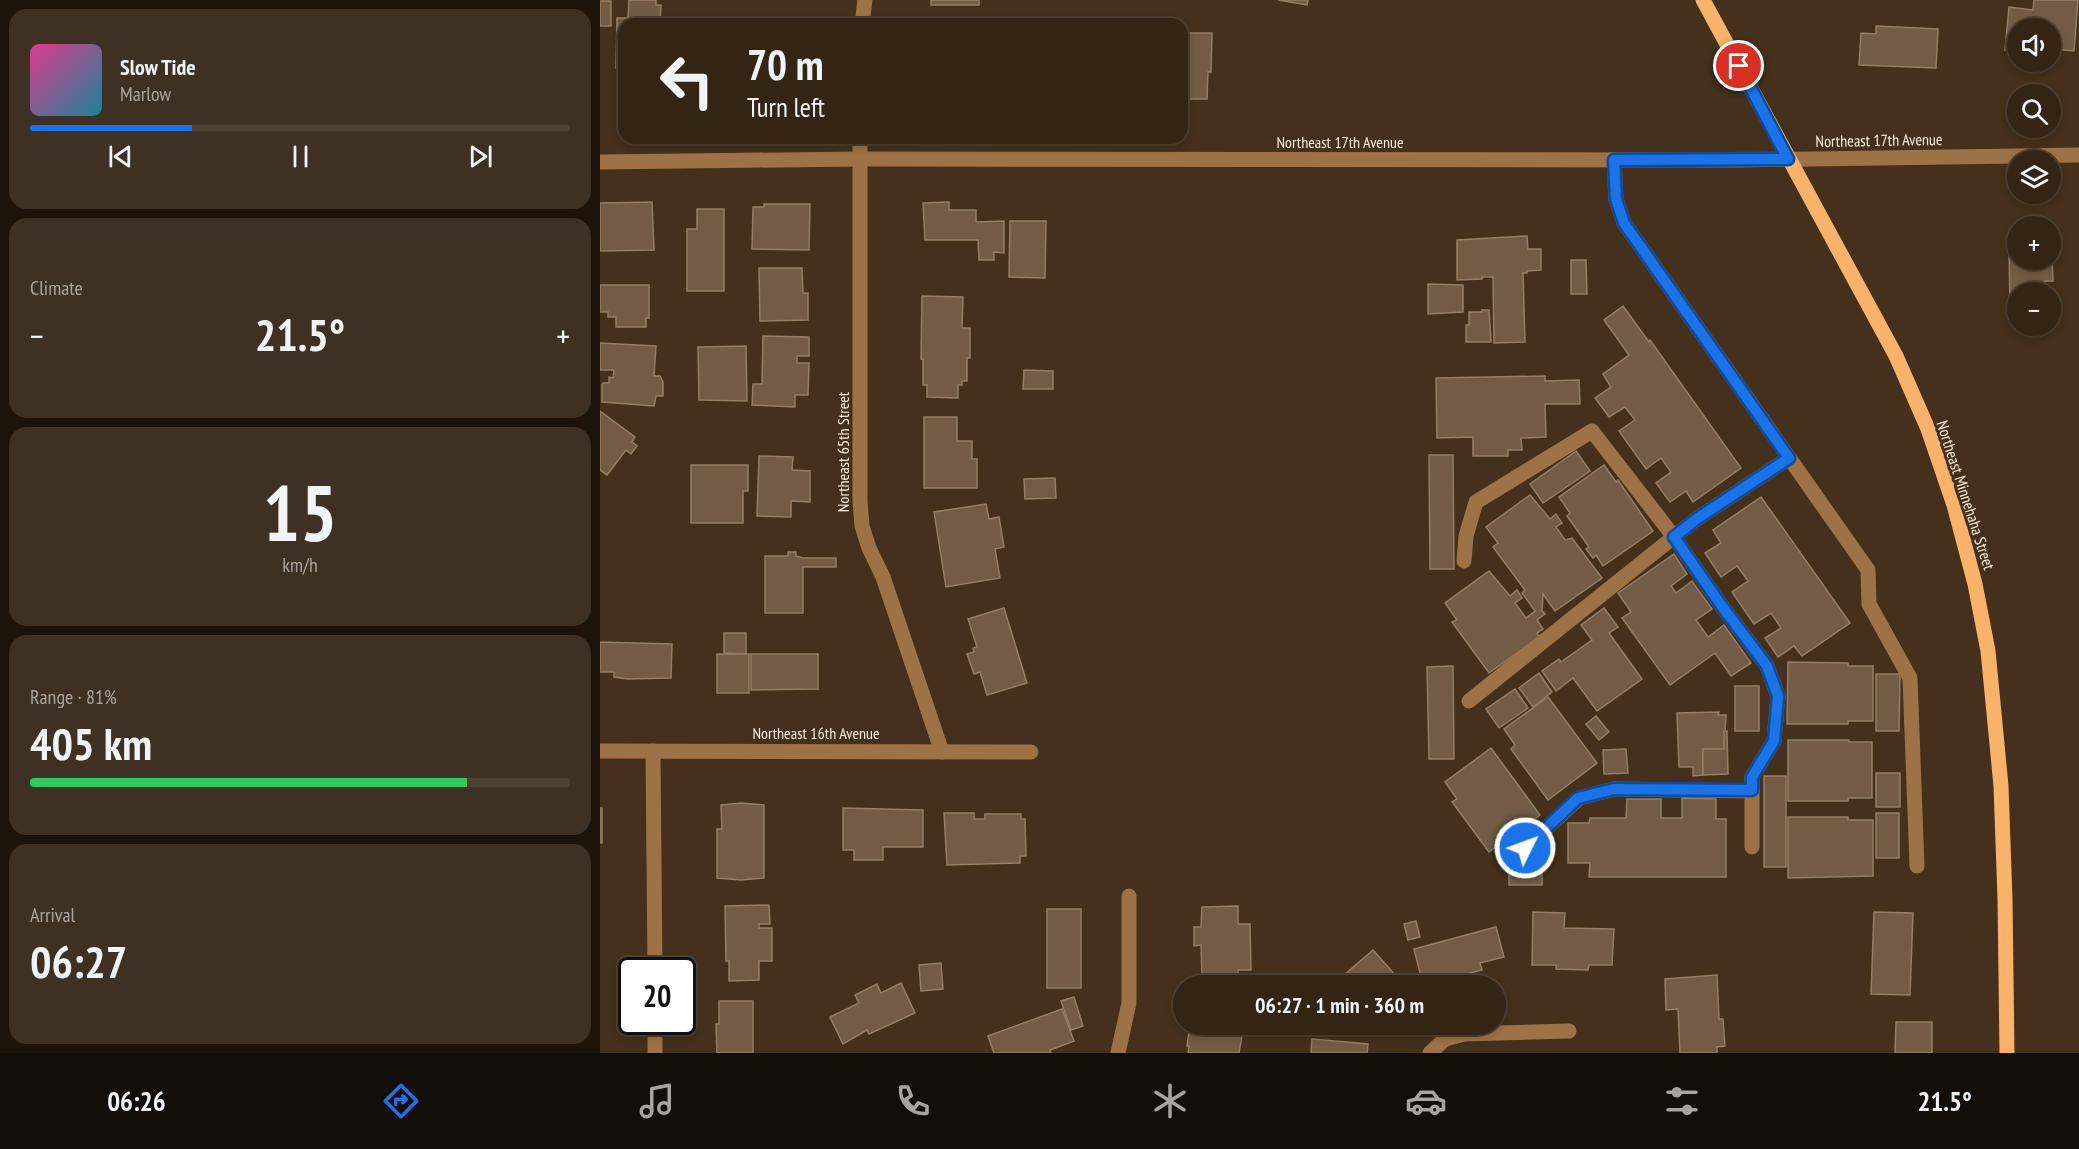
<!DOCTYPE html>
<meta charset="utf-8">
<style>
:root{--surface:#332414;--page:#3e3022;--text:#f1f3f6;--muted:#a9a4a0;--line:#4e4134;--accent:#1a73e8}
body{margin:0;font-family:"PT Sans Narrow",sans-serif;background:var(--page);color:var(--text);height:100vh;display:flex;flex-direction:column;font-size:22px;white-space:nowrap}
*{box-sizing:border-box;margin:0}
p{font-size:20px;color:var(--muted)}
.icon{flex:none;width:33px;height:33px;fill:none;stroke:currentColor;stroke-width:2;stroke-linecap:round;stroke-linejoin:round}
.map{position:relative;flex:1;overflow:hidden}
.side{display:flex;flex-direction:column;gap:9px;padding:9px;background:#1c140b;width:600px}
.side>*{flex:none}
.hud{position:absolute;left:18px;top:18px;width:570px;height:126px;border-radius:18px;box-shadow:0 3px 9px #0003,0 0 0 2px var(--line);background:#332414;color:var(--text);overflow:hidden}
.buttons{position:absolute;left:1407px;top:18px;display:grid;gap:12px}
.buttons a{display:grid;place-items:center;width:54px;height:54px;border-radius:50%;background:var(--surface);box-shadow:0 3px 9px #0003,0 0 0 2px var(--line);font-size:30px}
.speed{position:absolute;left:18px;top:957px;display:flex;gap:12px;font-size:30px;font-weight:700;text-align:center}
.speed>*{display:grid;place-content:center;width:78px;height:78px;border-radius:50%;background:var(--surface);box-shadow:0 3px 9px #0003,0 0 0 2px var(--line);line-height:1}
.speed .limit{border:3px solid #111;border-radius:9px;background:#fff;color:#111}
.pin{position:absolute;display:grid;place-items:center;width:51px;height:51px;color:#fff;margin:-26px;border:3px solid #fff;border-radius:50%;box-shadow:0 2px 6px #0007}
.me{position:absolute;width:66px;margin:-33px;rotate:48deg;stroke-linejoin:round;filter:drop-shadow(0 0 4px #0008)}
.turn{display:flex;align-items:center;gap:21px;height:126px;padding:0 30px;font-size:27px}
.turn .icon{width:78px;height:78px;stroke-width:2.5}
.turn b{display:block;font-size:42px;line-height:51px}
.big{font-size:45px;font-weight:800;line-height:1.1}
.side .card{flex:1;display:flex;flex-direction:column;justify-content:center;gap:9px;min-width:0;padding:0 21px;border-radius:18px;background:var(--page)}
.side .dial{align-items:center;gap:0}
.dial b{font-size:78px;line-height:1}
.song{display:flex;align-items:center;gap:18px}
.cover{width:72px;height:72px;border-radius:9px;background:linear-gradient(135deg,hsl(330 70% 55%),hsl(190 70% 35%))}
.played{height:6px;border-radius:3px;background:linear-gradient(90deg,var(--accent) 30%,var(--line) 30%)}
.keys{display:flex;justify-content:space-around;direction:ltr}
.heat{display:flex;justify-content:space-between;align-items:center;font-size:33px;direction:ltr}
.charge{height:9px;border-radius:4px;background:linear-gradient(90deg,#34c759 81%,var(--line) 0)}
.trip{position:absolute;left:573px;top:975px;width:333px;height:60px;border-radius:30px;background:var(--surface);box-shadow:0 3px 9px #0003,0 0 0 2px var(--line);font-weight:800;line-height:60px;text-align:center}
.menu{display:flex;height:96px;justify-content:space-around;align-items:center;background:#140e08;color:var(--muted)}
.menu .icon{width:42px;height:42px}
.menu .on{color:var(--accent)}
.menu b{font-size:27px;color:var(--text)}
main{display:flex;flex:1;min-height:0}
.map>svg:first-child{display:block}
.building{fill:#725c46;stroke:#957d66;stroke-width:1.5}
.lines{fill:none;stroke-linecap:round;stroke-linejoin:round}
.minor{stroke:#9d7246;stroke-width:15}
.major{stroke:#f8b269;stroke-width:15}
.route-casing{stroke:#114b97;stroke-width:15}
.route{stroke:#1a73e8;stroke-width:10}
.labels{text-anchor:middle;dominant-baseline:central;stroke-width:6;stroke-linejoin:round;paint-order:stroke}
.street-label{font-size:16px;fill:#f8ebde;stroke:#44301b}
</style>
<main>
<section class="side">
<div class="card">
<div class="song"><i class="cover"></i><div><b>Slow Tide</b><p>Marlow</p></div></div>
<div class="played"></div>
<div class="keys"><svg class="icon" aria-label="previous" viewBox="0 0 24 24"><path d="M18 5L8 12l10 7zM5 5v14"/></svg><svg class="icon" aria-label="pause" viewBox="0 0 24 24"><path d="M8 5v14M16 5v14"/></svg><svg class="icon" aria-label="next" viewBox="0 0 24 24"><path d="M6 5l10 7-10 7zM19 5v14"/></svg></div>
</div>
<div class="card"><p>Climate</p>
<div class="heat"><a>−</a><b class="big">21.5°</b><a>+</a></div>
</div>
<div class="card dial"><b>15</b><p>km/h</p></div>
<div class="card"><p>Range · 81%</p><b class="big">405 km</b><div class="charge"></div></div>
<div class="card"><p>Arrival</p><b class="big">06:27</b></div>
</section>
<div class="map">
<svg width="1479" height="1053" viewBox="0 0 1479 1053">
<rect width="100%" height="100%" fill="#44301b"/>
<g class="building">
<polygon points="29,0 56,0 56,5 61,5 60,24 24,24 24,69 16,68 17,18 28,18"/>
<rect x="331" y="0" width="48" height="5"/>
<polygon points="678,0 708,0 707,5"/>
<polygon points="1434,0 1478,0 1474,51 1452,49 1450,54 1450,28 1418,28 1418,51 1405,50 1409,7 1433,10"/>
<rect x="0" y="1" width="11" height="25"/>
<polygon points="84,18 133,24 83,24"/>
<polygon points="1276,26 1338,29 1336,68 1259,65 1261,33 1276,34"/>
<polygon points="582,33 612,33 611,72 608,72 607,99 582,99"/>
<polygon points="52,202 54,250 0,251 0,203"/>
<polygon points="349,202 349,210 376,210 376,222 404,221 404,253 394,252 394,260 379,260 378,240 325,240 323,203"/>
<polygon points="164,204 210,204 209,250 152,249 153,207 164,207"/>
<polygon points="97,209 124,209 124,291 87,291 87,229 97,229"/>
<polygon points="410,221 446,221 445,278 409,277"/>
<polygon points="927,236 928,249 941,249 941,270 927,271 927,273 923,273 925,342 894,343 893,277 882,277 882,279 857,280 857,240"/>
<polygon points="1409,250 1418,250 1418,260 1450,260 1452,256 1453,281 1445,281 1445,292 1418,292 1418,305 1410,305"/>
<polygon points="971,260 986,260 987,294 971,294"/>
<polygon points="159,268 202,268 203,293 208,293 208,320 160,321"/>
<polygon points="828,284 863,285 863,312 828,314"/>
<polygon points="0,285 49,285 49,318 46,318 46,327 16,327 16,317 8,317 8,312 0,312"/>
<polygon points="322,296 363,297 362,328 370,328 370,358 367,358 367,381 362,381 362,385 358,385 358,398 327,397 327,385 323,385 323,359 321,359"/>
<polygon points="1023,306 1049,342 1050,340 1141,468 1093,502 1086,491 1070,502 1056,483 1071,472 1061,458 1046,469 1019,431 1035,420 1025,407 1009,417 995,398 1011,387 1003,374 1029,355 1004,320"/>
<polygon points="882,310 889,310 891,342 866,342 866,325 869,325 869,312 882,312"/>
<polygon points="163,336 209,337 209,356 197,356 197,363 209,363 208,395 195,395 195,407 152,405 153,384 162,384"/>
<polygon points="0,343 56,346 54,376 60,376 63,382 63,396 56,396 54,406 2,402 2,385 3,383 9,383 9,377 13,378 14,370 0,370"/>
<polygon points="146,346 147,401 99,400 98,347"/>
<polygon points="424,370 453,371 453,389 423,389"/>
<polygon points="945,376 945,381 979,380 980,404 945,404 946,437 921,438 922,450 908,450 908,456 873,456 873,437 837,438 836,378"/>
<polygon points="0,411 35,437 32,442 37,446 31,454 26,450 7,475 0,470"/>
<polygon points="324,417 357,417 357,441 372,441 372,459 377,459 377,488 324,488"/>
<polygon points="976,451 990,471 943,503 930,484"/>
<polygon points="829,455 853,455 854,569 830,569"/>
<polygon points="159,456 193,457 192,470 210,471 210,502 191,501 191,517 157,516"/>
<polygon points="91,465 148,465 148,491 143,491 143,523 91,523"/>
<polygon points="1004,465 1016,482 1018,480 1053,531 1003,566 996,555 993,558 986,549 989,547 967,516 970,513 959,497"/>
<polygon points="455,478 456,498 425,499 424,479"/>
<polygon points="930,495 950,519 956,514 962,523 956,527 965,540 972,538 1002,578 955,611 943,594 942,611 945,614 937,620 943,629 937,633 939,637 889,673 852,622 857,620 845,603 889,571 910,596 917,590 922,598 915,603 926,618 935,611 922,593 925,590 893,547 898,543 886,527"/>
<polygon points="1161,497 1250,623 1202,656 1194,646 1178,657 1165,638 1181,628 1171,613 1154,624 1132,592 1148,581 1137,566 1121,577 1105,553 1121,543 1113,530"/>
<polygon points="386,504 389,519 399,517 404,547 395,549 400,578 346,587 334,512"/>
<polygon points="188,552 196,552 196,556 203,558 236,558 236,567 203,567 203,613 165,613 165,556 188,556"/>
<polygon points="1074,554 1087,574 1071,586 1076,593 1092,581 1112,609 1096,620 1108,637 1124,625 1151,663 1131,676 1115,653 1070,685 1022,618 1031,612 1018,593"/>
<polygon points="404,608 427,683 387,695 380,672 374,674 367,654 374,652 373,648 377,647 368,619"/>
<polygon points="1004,608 1018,627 1009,633 1042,679 997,711 973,678 956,691 942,671 959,659 961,662 992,640 981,625"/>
<polygon points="124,633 146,633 146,654 124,653"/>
<polygon points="0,642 72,644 71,678 27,679 14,677 14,672 0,672"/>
<rect x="117" y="654" width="32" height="39"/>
<polygon points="151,654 218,654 218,689 151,690"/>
<polygon points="1188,662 1248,663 1248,666 1273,666 1273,721 1248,721 1248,724 1187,724"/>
<polygon points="853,666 854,759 829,759 827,667"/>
<polygon points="939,673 952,692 933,707 919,688"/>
<polygon points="1276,674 1300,674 1299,731 1276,731"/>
<rect x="1135" y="686" width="24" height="45"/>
<polygon points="915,689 928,708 899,728 886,709"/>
<polygon points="948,697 997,763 948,800 911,749 915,745 904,729"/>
<polygon points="1119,712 1118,715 1126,715 1124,749 1103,749 1103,775 1093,776 1093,767 1079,767 1077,713"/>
<polygon points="996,716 1009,732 999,740 986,724"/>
<polygon points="1124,731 1127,731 1128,774 1103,775 1103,749 1124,749"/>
<polygon points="1188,740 1249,740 1249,742 1272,742 1272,798 1248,798 1248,801 1188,801"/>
<polygon points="891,748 940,815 889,852 852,802 857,799 845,782"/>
<polygon points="1026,749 1028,773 1004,774 1003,750"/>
<rect x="1276" y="773" width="24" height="34"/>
<rect x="1164" y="776" width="22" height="91"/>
<polygon points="1082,798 1116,799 1116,819 1126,819 1126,877 989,877 990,863 968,863 968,823 989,823 990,818 1026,818 1027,799 1061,799 1061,818 1082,818"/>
<polygon points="141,803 164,805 164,878 141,880 117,878 117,829 122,829 121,805"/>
<rect x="0" y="808" width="2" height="35"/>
<polygon points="243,808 323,810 323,847 283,847 283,860 254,860 254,850 243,850"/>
<polygon points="344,813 374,813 374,819 385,819 385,814 421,814 421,819 425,819 426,856 420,856 420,863 347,865"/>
<rect x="1276" y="813" width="23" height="45"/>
<polygon points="1188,817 1248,817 1248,820 1273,820 1273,876 1188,878"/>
<rect x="909" y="862" width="33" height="23"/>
<polygon points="169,905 170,924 159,924 159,928 172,928 172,961 159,961 159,980 129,981 129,961 126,961 125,906"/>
<polygon points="638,906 638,924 650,924 651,970 638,970 638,976 602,976 601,945 594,946 594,927 601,927 602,907"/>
<rect x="447" y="909" width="34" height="79"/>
<polygon points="933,912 965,913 964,928 1014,929 1012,965 989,965 988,970 956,969 956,965 932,965"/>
<polygon points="1274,912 1313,913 1310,995 1271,994"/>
<polygon points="816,921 820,937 808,940 804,924"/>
<polygon points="896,927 904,957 880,963 882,970 823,985 814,949"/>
<polygon points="773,950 805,986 743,986 749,981 744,975"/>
<polygon points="341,963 343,989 321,991 319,965"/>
<polygon points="1117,975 1119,1019 1123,1019 1125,1046 1117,1047 1117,1053 1080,1053 1078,1009 1066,1010 1065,979"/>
<polygon points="301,983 315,1013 269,1034 267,1030 243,1044 230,1017 259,1003 255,995 277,984 281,993"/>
<polygon points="474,997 483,1026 471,1030 461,1001"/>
<polygon points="119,1001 153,1001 153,1053 117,1053 116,1024 119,1024"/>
<polygon points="462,1009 474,1041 450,1050 451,1053 394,1053 388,1036"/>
<polygon points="1296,1022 1332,1022 1332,1053 1295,1053"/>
<polygon points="590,1024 628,1024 628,1027 643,1030 639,1053 588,1053 589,1046 587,1046"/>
<polygon points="712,1039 768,1044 767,1053 711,1053"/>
</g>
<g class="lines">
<g class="minor">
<polyline points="262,24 265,0"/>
<polyline points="260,138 260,501 262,526 269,548 283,577 342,752"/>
<polyline points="1014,160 1016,199 1024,223 1268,570 1269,604 1310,678 1317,866"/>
<polyline points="0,162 260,159 1136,160 1479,155"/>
<polyline points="864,561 866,536 876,502 992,431 1074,537 1121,605 1167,666 1178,696 1174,741 1152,777 1152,847"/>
<polyline points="869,701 1095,520 1189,458"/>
<polyline points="0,751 431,752"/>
<polyline points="53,751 55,970"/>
<polyline points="925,848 979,798 1014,789 1152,791"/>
<polyline points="55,1022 55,1053"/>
<polyline points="518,1053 529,1003 529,896"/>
<polyline points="830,1053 845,1039 865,1034 969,1031"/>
</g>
<polyline class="major" points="1103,0 1296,356 1328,429 1354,505 1375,584 1388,651 1394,713 1401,786 1405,899 1407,1053"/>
</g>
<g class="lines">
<g class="route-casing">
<polyline id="route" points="925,848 978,798 1014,789 1152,790 1152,777 1174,741 1178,696 1167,666 1121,605 1074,537 1095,520 1189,458 1024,223 1016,199 1014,160 1188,159 1139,66"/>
</g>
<use href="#route" class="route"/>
</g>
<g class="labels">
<g class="street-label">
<text transform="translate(1279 140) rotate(-1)">Northeast 17th Avenue</text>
<text x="740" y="142">Northeast 17th Avenue</text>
<text transform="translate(243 452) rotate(-90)">Northeast 65th Street</text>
<text transform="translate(1366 495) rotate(72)">Northeast Minnehaha Street</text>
<text x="216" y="733">Northeast 16th Avenue</text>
</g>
</g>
</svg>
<div class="buttons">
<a><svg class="icon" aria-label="sound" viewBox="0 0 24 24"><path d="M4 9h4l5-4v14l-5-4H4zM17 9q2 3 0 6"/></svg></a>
<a><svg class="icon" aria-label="search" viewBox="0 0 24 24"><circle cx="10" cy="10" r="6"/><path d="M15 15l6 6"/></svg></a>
<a><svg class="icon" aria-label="layers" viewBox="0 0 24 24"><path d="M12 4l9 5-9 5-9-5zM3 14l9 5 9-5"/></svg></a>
<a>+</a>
<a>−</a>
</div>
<div class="speed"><div class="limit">20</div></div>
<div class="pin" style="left:1139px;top:66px;background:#d93025"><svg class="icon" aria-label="arrive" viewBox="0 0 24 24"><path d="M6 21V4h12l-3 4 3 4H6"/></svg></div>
<svg class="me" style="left:925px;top:848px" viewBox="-20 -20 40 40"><circle r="17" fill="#1a73e8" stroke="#fff" stroke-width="3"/><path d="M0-11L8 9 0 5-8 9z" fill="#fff"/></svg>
<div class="trip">06:27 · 1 min · 360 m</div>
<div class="hud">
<div class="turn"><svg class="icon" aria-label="left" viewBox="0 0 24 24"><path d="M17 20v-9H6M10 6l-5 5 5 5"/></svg><div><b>70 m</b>Turn left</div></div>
</div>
</div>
</main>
<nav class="menu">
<b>06:26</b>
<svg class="icon on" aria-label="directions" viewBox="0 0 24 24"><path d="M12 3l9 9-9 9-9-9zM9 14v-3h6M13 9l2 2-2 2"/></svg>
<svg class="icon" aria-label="music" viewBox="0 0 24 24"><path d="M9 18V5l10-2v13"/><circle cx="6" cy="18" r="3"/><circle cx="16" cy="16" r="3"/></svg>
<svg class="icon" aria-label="phone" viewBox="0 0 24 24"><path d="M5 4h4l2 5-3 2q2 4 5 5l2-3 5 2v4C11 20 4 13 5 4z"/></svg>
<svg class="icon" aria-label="climate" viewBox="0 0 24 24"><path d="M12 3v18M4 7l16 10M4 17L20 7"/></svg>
<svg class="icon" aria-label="car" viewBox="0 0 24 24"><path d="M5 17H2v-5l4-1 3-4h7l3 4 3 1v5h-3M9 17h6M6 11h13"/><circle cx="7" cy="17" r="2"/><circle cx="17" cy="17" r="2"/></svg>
<svg class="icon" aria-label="filters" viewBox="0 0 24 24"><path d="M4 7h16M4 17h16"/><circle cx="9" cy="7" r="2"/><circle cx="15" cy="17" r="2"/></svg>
<b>21.5°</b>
</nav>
